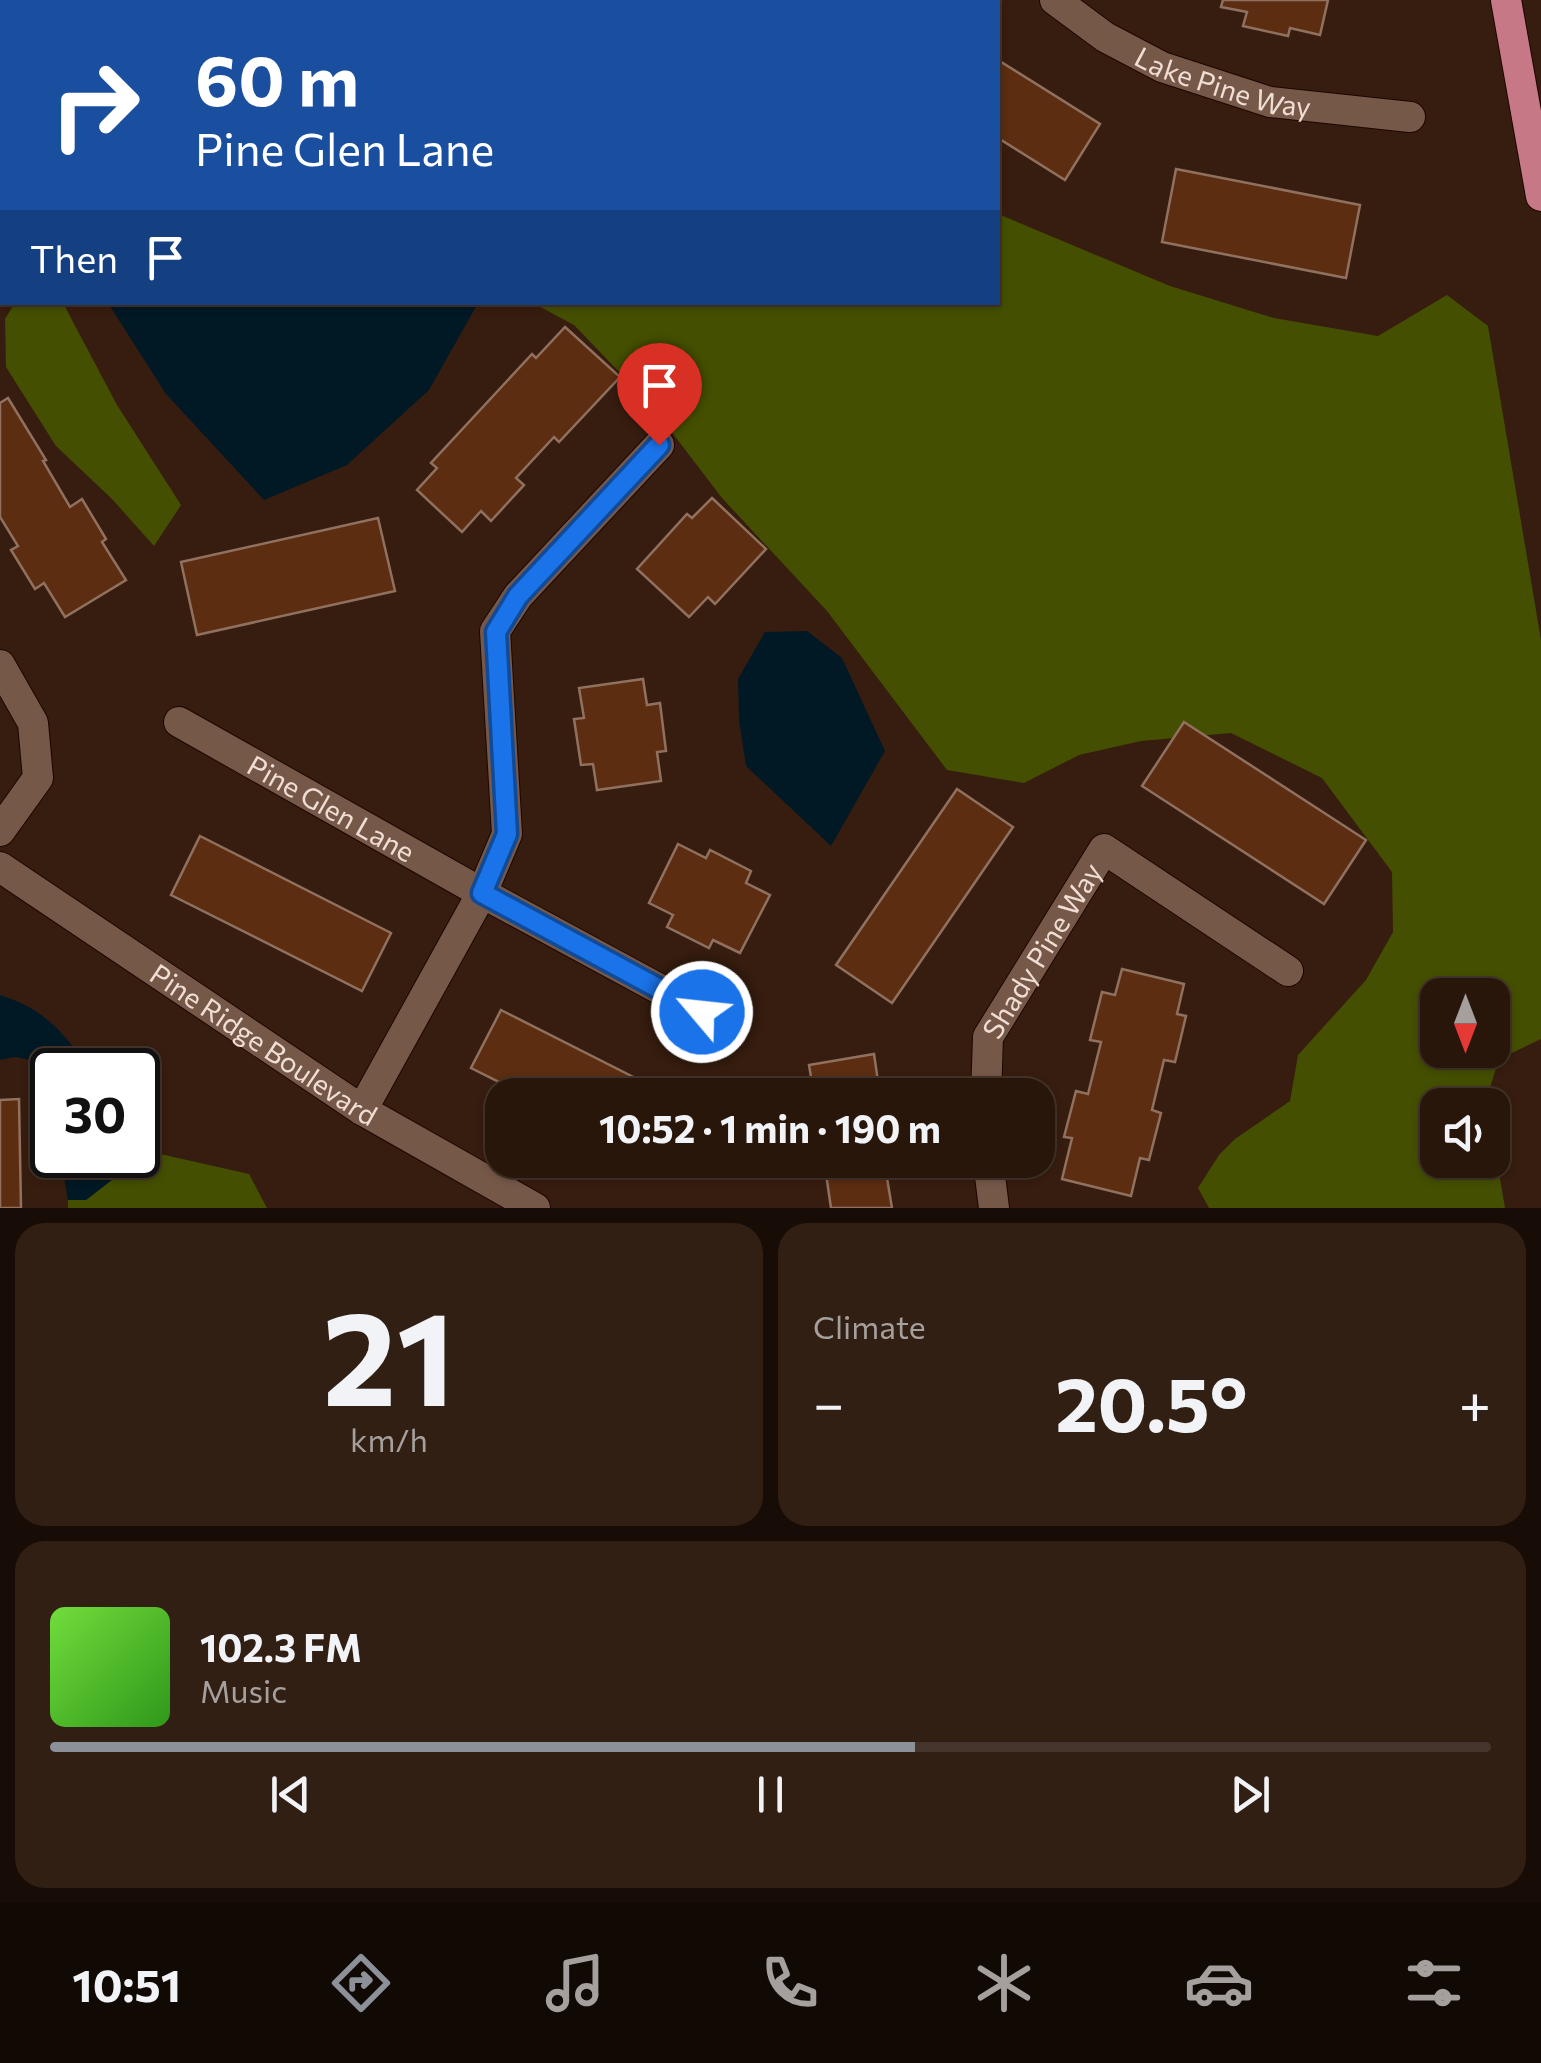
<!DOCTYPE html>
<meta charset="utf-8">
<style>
:root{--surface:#29160b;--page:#311f14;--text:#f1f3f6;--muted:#a59f9d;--line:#45352c;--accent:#8c9099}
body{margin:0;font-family:Commissioner,sans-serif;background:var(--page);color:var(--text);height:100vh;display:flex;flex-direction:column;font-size:38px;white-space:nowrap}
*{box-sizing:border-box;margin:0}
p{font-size:32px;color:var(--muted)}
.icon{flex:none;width:55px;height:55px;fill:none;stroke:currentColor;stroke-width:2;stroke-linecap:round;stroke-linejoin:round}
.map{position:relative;height:1208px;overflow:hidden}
.drawer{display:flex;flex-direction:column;gap:15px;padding:15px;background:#170c06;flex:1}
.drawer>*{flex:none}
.guide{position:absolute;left:0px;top:0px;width:1000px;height:305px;box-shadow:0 2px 8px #0004,0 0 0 2px var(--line);background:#1a4fa0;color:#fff;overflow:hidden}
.needle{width:65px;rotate:180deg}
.controls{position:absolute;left:1420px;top:978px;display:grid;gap:20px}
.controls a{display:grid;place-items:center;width:90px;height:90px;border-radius:20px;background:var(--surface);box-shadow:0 2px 8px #0004,0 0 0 2px var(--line);font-size:50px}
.speed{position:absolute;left:30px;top:1048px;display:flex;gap:20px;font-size:50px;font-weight:700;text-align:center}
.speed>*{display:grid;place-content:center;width:130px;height:130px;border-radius:50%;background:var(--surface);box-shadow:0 2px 8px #0004,0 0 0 2px var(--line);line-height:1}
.speed .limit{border:5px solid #111;border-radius:15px;background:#fff;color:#111}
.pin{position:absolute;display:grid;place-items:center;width:85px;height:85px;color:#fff;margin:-102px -42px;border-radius:50% 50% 50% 0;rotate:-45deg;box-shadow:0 0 10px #0007}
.pin .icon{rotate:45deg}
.me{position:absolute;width:110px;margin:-55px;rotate:298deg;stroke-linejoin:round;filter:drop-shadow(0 0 8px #0008)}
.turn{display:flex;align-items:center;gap:35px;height:210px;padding:0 30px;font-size:45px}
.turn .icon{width:130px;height:130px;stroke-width:2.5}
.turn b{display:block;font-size:70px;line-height:85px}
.then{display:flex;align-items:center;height:95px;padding:0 30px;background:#0003;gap:20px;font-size:38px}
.big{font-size:75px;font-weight:700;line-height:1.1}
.drawer .widget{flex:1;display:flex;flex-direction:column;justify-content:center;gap:15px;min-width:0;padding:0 35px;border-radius:30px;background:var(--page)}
.drawer .dial{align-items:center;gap:0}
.dial b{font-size:130px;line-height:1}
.song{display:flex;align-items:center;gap:30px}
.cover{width:120px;height:120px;border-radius:15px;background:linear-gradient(135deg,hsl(100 70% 55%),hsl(110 70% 35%))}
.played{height:10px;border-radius:5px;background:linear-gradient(90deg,var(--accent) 60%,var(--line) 60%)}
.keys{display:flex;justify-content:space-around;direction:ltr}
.heat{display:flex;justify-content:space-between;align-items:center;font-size:55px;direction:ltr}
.drawer .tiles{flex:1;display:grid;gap:15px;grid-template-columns:1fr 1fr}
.widget:last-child{grid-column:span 2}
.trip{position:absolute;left:485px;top:1078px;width:570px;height:100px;border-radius:30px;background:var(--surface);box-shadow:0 2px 8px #0004,0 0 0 2px var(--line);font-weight:700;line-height:100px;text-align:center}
.tabs{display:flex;height:160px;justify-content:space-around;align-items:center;background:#100904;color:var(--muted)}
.tabs .icon{width:70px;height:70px}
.tabs .active{color:var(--accent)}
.tabs b{font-size:45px;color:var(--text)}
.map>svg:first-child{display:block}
.green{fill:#444f01;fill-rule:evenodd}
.water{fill:#011925}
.building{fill:#5c2d10;stroke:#907160;stroke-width:2.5}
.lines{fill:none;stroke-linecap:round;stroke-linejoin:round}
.street-casing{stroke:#1d0600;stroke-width:32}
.secondary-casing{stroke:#1d0600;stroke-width:32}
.primary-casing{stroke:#1d0600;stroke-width:32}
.street{stroke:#765848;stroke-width:30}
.secondary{stroke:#765848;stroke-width:30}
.primary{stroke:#c67886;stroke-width:30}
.route-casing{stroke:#114b97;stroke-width:25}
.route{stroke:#1a73e8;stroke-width:18}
.labels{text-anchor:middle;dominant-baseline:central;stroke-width:10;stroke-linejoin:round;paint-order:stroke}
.street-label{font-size:28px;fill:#f0ded5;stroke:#2c1406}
</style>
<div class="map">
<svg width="1541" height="1208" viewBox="0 0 1541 1208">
<rect width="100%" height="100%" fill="#371d0f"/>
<g class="green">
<path d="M998 214 1170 286 1274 318 1378 336 1447 295 1488 326 1541 640V1039L1499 1059 1486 1100 1487 1105H1438V1160H1492L1493 1138 1505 1208H1209L1198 1188 1219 1155 1235 1139 1290 1101 1298 1055 1366 980 1393 932 1392 872 1322 778 1231 733 1141 741 1079 755 1024 783 947 770 827 611 722 498 651 405 574 325 533 303 998 302ZM1438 995H1492V1050H1438Z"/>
<polygon points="15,303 63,303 117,405 181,505 154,546 112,499 56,446 6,367 5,319"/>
<polygon points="138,1149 249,1174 267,1208 68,1208 68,1200 86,1200 120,1173 132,1155 138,1155"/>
</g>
<g class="water">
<polygon points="0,0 727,0 729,2 2,2 2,176 0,175"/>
<polygon points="108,303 478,303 429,390 347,465 264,500 166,394"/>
<polygon points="807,631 842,658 885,751 831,846 746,766 739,720 738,679 765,632"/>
<path d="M0 995C47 1010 62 1032 91 1070H52V1088L51 1073 46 1063 15 1057 0 1060Z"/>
<polygon points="60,1155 132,1155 121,1173 86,1200 68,1200"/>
</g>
<g class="building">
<polygon points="1223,0 1328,0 1320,35 1290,28 1288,36 1243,26 1247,12 1221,7"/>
<polygon points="998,60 1100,124 1065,180 998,138"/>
<polygon points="1176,169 1360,205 1346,278 1162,242"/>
<polygon points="565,327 620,377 559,442 554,437 516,478 524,485 491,521 481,511 462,532 417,490 437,468 431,463 532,354 536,358"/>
<polygon points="8,398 46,460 43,461 70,507 82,499 106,539 102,542 126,580 65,617 44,583 35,589 11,550 18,546 0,517 0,403"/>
<polygon points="712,498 766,549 715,604 708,597 689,617 637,569 687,514 692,518"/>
<polygon points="378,518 395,591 197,635 181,562"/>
<polygon points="643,679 647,705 660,703 666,751 657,752 661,781 597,790 593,764 581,765 574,719 584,718 579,688"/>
<polygon points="1184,722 1366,840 1324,904 1142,786"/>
<polygon points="957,789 1013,827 892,1003 836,965"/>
<polygon points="200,836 391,933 362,991 171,895"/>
<polygon points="678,844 706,858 710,850 751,871 746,883 770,895 740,953 713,940 709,948 667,927 673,915 649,903"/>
<polygon points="1122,969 1184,984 1177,1014 1186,1016 1175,1062 1164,1060 1152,1110 1161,1113 1149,1160 1140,1158 1131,1196 1062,1179 1072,1138 1064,1137 1076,1091 1088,1094 1101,1042 1090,1040 1102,992 1115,995"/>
<polygon points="501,1010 669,1095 525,1095 471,1068"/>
<polygon points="874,1054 880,1095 814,1095 809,1065"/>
<polygon points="19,1099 21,1208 0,1208 0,1100"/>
<polygon points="824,1160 884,1160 892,1208 831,1208"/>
</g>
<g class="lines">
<g class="street-casing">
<g id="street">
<path id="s1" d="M1055 0 1105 37 1162 67 1270 102 1410 117"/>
<polyline points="0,665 33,723 38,778 0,831"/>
<path id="s2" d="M179 722 482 893 702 1012"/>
<path id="s3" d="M986 1095 988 1037 1104 849 1288 971"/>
<polyline points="362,1110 482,893 507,834 495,631 518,596 659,445"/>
<polyline points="988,1160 994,1208"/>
</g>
</g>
<g class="secondary-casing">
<g id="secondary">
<path id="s4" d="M0 867 362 1110 535 1208"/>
</g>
</g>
<g class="primary-casing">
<polyline id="primary" points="1506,0 1541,196"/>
</g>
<use href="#street" class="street"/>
<use href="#secondary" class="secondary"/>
<use href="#primary" class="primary"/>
</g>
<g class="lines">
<g class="route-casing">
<polyline id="route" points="659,445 518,596 496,632 507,834 482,893 702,1012"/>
</g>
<use href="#route" class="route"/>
</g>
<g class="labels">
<g class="street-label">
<text stroke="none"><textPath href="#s1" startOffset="190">Lake Pine Way</textPath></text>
<text stroke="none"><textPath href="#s2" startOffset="175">Pine Glen Lane</textPath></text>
<text stroke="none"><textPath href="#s3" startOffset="160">Shady Pine Way</textPath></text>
<text stroke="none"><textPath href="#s4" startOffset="318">Pine Ridge Boulevard</textPath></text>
</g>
</g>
</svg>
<div class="controls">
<a><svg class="needle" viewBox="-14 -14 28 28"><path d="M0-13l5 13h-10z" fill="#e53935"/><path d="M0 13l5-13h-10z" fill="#a59f9d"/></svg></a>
<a><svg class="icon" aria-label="sound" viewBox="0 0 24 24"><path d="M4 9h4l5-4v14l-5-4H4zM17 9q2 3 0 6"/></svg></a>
</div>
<div class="speed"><div class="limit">30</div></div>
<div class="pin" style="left:659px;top:445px;background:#d93025"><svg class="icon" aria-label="arrive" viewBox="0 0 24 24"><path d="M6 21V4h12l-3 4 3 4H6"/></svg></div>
<svg class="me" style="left:702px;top:1012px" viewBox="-20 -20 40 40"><circle r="17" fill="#1a73e8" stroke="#fff" stroke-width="3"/><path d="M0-11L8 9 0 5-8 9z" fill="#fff"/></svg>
<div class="trip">10:52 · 1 min · 190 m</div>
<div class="guide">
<div class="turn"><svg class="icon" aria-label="right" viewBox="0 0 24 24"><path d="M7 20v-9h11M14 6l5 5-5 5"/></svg><div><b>60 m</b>Pine Glen Lane</div></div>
<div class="then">Then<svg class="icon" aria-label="arrive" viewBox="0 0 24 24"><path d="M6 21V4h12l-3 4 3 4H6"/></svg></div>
</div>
</div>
<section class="drawer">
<div class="tiles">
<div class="widget dial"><b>21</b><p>km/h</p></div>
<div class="widget"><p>Climate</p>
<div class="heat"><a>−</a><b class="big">20.5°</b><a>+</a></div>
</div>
<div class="widget">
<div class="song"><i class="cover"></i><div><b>102.3 FM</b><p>Music</p></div></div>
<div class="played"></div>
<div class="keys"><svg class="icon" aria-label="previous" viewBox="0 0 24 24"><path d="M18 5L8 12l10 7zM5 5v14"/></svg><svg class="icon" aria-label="pause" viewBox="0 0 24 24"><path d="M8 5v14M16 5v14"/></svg><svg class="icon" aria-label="next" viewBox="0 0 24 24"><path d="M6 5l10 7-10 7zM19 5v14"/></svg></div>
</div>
</div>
</section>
<nav class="tabs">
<b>10:51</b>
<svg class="icon active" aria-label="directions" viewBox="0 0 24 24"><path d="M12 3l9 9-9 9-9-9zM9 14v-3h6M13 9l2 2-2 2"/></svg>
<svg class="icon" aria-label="music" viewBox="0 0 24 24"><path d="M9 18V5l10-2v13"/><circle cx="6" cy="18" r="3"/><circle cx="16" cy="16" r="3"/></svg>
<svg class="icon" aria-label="phone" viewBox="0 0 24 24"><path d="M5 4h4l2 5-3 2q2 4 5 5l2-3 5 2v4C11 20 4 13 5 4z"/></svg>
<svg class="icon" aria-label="climate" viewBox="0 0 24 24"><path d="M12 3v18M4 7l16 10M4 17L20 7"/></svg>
<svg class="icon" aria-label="car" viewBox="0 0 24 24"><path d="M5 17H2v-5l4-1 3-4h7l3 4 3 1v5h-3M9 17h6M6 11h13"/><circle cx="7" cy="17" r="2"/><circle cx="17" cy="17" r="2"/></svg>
<svg class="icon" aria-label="filters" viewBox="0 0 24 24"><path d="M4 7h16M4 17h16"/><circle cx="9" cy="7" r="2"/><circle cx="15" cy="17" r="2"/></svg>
</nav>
